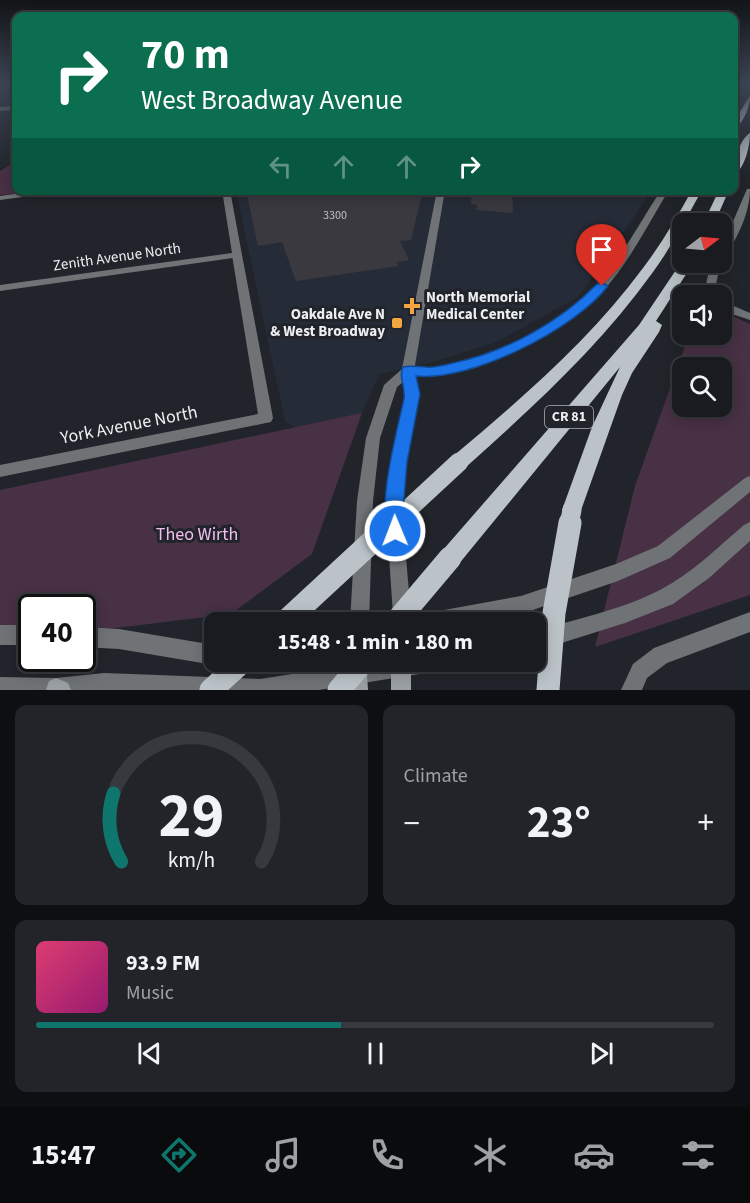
<!DOCTYPE html>
<meta charset="utf-8">
<style>
:root{--surface:#191b20;--page:#222429;--text:#f1f3f6;--muted:#9fa1a5;--line:#37393e;--accent:#0f766e}
body{margin:0;font-family:"Source Sans 3",sans-serif;background:var(--page);color:var(--text);height:100vh;display:flex;flex-direction:column;font-size:22px;white-space:nowrap}
*{box-sizing:border-box;margin:0}
p{font-size:20px;color:var(--muted)}
.icon{flex:none;width:33px;height:33px;fill:none;stroke:currentColor;stroke-width:2;stroke-linecap:round;stroke-linejoin:round}
.map{position:relative;height:690px;overflow:hidden}
.details{display:flex;flex-direction:column;gap:15px;padding:15px;background:#0e0f12;flex:1}
.details>*{flex:none}
.hud{position:absolute;left:12px;top:12px;width:726px;height:183px;border-radius:12px;box-shadow:0 3px 15px #0003,0 0 0 2px var(--line);background:#0b6e4f;color:#fff;overflow:hidden}
.needle{width:39px;rotate:74deg}
.tools{position:absolute;left:672px;top:213px;display:grid;gap:12px}
.tools a{display:grid;place-items:center;width:60px;height:60px;border-radius:12px;background:var(--surface);box-shadow:0 3px 15px #0003,0 0 0 2px var(--line);font-size:30px}
.speed{position:absolute;left:18px;top:594px;display:flex;gap:12px;font-size:30px;font-weight:700;text-align:center}
.speed>*{display:grid;place-content:center;width:78px;height:78px;border-radius:50%;background:var(--surface);box-shadow:0 3px 15px #0003,0 0 0 2px var(--line);line-height:1}
.speed .limit{border:3px solid #111;border-radius:9px;background:#fff;color:#111}
.pin{position:absolute;display:grid;place-items:center;width:51px;height:51px;color:#fff;margin:-62px -26px;border-radius:50% 50% 50% 0;rotate:-45deg;box-shadow:0 0 6px #0007}
.pin .icon{rotate:45deg}
.me{position:absolute;width:66px;margin:-33px;rotate:359deg;stroke-linejoin:round;filter:drop-shadow(0 0 4px #0008)}
.turn{display:flex;align-items:center;gap:21px;height:126px;padding:0 30px;font-size:27px}
.turn .icon{width:78px;height:78px;stroke-width:2.5}
.turn b{display:block;font-size:42px;line-height:51px}
.lanes{display:flex;align-items:center;height:57px;padding:0 30px;background:#0003;justify-content:center;gap:30px;direction:ltr}
.lanes .off{opacity:.35}
.big{font-size:45px;font-weight:700;line-height:1.1}
.details .card{flex:1;display:flex;flex-direction:column;justify-content:center;gap:9px;min-width:0;padding:0 21px;border-radius:12px;background:var(--page)}
.details .dial{align-items:center;gap:0}
.dial svg{height:156px;overflow:visible;fill:none;stroke:var(--line);stroke-width:7;stroke-linecap:round;text-anchor:middle}
.dial text{fill:var(--text);stroke:none}
.song{display:flex;align-items:center;gap:18px}
.cover{width:72px;height:72px;border-radius:9px;background:linear-gradient(135deg,hsl(340 70% 55%),hsl(320 70% 35%))}
.played{height:6px;border-radius:3px;background:linear-gradient(90deg,var(--accent) 45%,var(--line) 45%)}
.keys{display:flex;justify-content:space-around;direction:ltr}
.heat{display:flex;justify-content:space-between;align-items:center;font-size:33px;direction:ltr}
.details .tiles{flex:1;display:grid;gap:15px;grid-template-columns:1fr 1fr}
.card:last-child{grid-column:span 2}
.trip{position:absolute;left:204px;top:612px;width:342px;height:60px;border-radius:12px;background:var(--surface);box-shadow:0 3px 15px #0003,0 0 0 2px var(--line);font-weight:700;line-height:60px;text-align:center}
.tab-bar{display:flex;height:96px;justify-content:space-around;align-items:center;background:#0a0b0d;color:var(--muted)}
.tab-bar .icon{width:42px;height:42px}
.tab-bar .active{color:var(--accent)}
.tab-bar b{font-size:27px;color:var(--text)}
.map>svg:first-child{display:block}
.built{fill:#262c37}
.green{fill:#483045;fill-rule:evenodd}
.building{fill:#3b3940}
.lines{fill:none;stroke-linecap:round;stroke-linejoin:round}
.minor{fill:#6f7375;fill-rule:evenodd}
.tertiary{fill:#6f7375;fill-rule:evenodd}
.secondary{fill:#9aa0a4;fill-rule:evenodd}
.primary{fill:#bbc3c8;fill-rule:evenodd}
.primary-bridge-far1{stroke:#bbc3c8;stroke-width:19}
.primary-bridge{stroke:#bbc3c8;stroke-width:23}
.route{fill:#1a73e8;stroke:#114b97;stroke-width:1.5}
.poi-dot{fill:#f2a541;stroke:#21242a;stroke-width:2}
.labels{text-anchor:middle;dominant-baseline:central;stroke-width:6;stroke-linejoin:round;paint-order:stroke}
.number-label{font-size:12px;fill:#bfc1c6}
.shield{fill:#21242a;stroke:#aeb1b6;stroke-width:1.5}
.shield-label{font-size:14px;font-weight:bold;fill:#ebeef2}
.street-label{font-size:15px;fill:#ebeef2;stroke:#21242a}
.poi-label{font-size:15px;font-weight:bold;fill:#ebeef2;stroke:#21242a;text-anchor:start}
.near-street-label{font-size:18px;fill:#ebeef2;stroke:#21242a}
.near-park-label{font-size:18px;fill:#f4bced;stroke:#21242a}
</style>
<div class="map">
<svg width="750" height="690" viewBox="0 0 750 690">
<rect width="100%" height="100%" fill="#21242a"/>
<polygon class="built" points="236,191 652,191 578,297 496,342 437,361 379,374 362,413 331,426 295,428 285,421"/>
<g class="green">
<polygon points="16,161 16,190 42,191 0,195 0,171"/>
<path d="M722 311 750 324V595L595 647 635 486 689 335 722 334ZM682 368H722V406H682Z"/>
<polygon points="362,413 312,554 231,614 83,632 82,608 32,608 31,639 0,643 0,490"/>
</g>
<g class="building">
<polygon points="246,190 423,190 411,240 400,241 409,260 396,262 398,266 296,281 282,242 258,246"/>
<polygon points="472,190 512,190 513,213 476,210 477,205 471,204"/>
</g>
<g class="lines">
<g class="minor">
<polygon points="737,83 743,83 737,95 734,97 734,90"/>
<polygon points="16,106 16,110 0,111 0,107"/>
<path d="M747 189H750C750 212 738 237 725 256L722 257V247Z"/>
<polygon points="44,190 74,190 0,200 0,196"/>
<path d="M661 190H669C648 224 630 261 604 290 567 332 460 390 404 374L402 371C408 364 418 368 427 368 450 367 473 359 494 351 531 337 569 315 597 285 622 257 640 222 661 190Z"/>
<polygon points="237,252 242,255 273,418 271,422 0,477 0,465 258,414 232,255"/>
<polygon points="711,262 721,262 716,284 721,296 710,296 706,284"/>
<polygon points="722,301 750,313 750,320 726,312 722,309"/>
<polygon points="750,612 750,632 667,663 647,678 642,690 621,690 633,664 654,648"/>
</g>
<g class="tertiary">
<polygon points="222,190 230,190 242,255 240,257 0,291 0,285 232,253"/>
<polygon points="437,190 445,190 414,371 419,394 407,463 402,511 411,615 407,622 395,622 393,615 386,511 391,463 405,394 403,382 397,387 380,438 373,501 369,622 350,622 357,501 366,438 384,385 402,369"/>
<polygon points="750,476 750,492 670,558 618,581 521,614 479,622 424,622 426,615 433,612 521,596 616,564 658,546 745,478"/>
<path d="M750 522V541L709 578 673 604 625 623 536 651V631C576 619 621 610 660 590 691 574 717 548 744 525Z"/>
<rect x="0" y="625" width="32" height="20"/>
<polygon points="82,627 119,629 214,645 214,662 221,662 214,665 119,649 82,647"/>
<polygon points="370,662 442,662 439,669 432,672 319,690 0,690 0,677 56,678 104,673 260,679"/>
</g>
<g class="secondary">
<rect x="391" y="662" width="20" height="28"/>
<polygon points="357,664 364,667 367,674 368,690 348,690 347,674 350,667"/>
<polygon points="56,678 68,683 71,690 46,690 49,681"/>
</g>
<g class="primary">
<path d="M750 96C750 107 743 124 734 129V121Z"/>
<path d="M750 133C750 145 745 169 734 174 734 161 739 140 750 133Z"/>
<path d="M692 190H702C686 219 672 246 653 272 600 346 533 407 466 467L459 470 452 467 450 462 452 457C521 399 590 340 643 268 662 243 677 217 692 190Z"/>
<polygon points="719,190 729,190 714,224 703,224"/>
<polygon points="682,261 694,262 656,321 662,325 659,332 632,373 622,395 579,516 572,519 565,516 562,510 592,427 620,367 458,565 450,568 442,565 439,558 442,551 639,325"/>
</g>
<g class="primary-bridge-far1">
<polyline points="391,525 459,462"/>
<polyline points="569,525 572,510"/>
</g>
<g class="primary-bridge">
<polyline points="285,622 392,523"/>
<polyline points="396,622 450,558"/>
<polyline points="211,690 242,662"/>
<polyline points="339,690 363,662"/>
<polyline points="548,690 554,613 570,523"/>
</g>
</g>
<linearGradient id="sky" x2="0" y2="1"><stop stop-color="#121417"/><stop offset="0.46" stop-color="#3d4555"/><stop offset="1" stop-color="#3d4555" stop-opacity="0"/></linearGradient>
<rect width="750" height="179" fill="url(#sky)"/>
<path class="route" d="M602 283 608 286C575 329 471 382 416 376L420 394 407 462 403 511 405 531 402 537 395 540 389 537C376 508 397 431 404 399 406 388 398 376 403 367 411 365 418 367 426 367 435 368 445 365 453 363 506 352 560 322 597 284Z"/>
<g class="poi-dot">
<path d="M409 297h6v6h6v6h-6v6h-6v-6h-6v-6h6z"/>
<rect x="391" y="317" width="12" height="12" rx="3"/>
</g>
<g class="labels">
<g class="number-label">
<text x="335" y="215">3300</text>
</g>
<rect class="shield" x="545" y="406" width="48" height="22" rx="4.5"/>
<g class="shield-label">
<text x="569" y="417">CR 81</text>
</g>
<g class="street-label">
<text transform="translate(117 257) rotate(-8)">Zenith Avenue North</text>
</g>
<g class="poi-label">
<text x="426" y="297">North Memorial<tspan x="426" dy="17">Medical Center</tspan></text>
<text x="385" y="314" text-anchor="end">Oakdale Ave N<tspan x="385" dy="17">&amp; West Broadway</tspan></text>
</g>
<g class="near-street-label">
<text transform="translate(129 425) rotate(-11)">York Avenue North</text>
</g>
<g class="near-park-label">
<text x="197" y="534">Theo Wirth</text>
</g>
</g>
</svg>
<div class="tools">
<a><svg class="needle" viewBox="-14 -14 28 28"><path d="M0-13l5 13h-10z" fill="#e53935"/><path d="M0 13l5-13h-10z" fill="#9fa1a5"/></svg></a>
<a><svg class="icon" aria-label="sound" viewBox="0 0 24 24"><path d="M4 9h4l5-4v14l-5-4H4zM17 9q2 3 0 6"/></svg></a>
<a><svg class="icon" aria-label="search" viewBox="0 0 24 24"><circle cx="10" cy="10" r="6"/><path d="M15 15l6 6"/></svg></a>
</div>
<div class="speed"><div class="limit">40</div></div>
<div class="pin" style="left:602px;top:286px;background:#d93025"><svg class="icon" aria-label="arrive" viewBox="0 0 24 24"><path d="M6 21V4h12l-3 4 3 4H6"/></svg></div>
<svg class="me" style="left:395px;top:531px" viewBox="-20 -20 40 40"><circle r="17" fill="#1a73e8" stroke="#fff" stroke-width="3"/><path d="M0-11L8 9 0 5-8 9z" fill="#fff"/></svg>
<div class="trip">15:48 · 1 min · 180 m</div>
<div class="hud">
<div class="turn"><svg class="icon" aria-label="right" viewBox="0 0 24 24"><path d="M7 20v-9h11M14 6l5 5-5 5"/></svg><div><b>70 m</b>West Broadway Avenue</div></div>
<div class="lanes"><svg class="icon off" aria-label="left" viewBox="0 0 24 24"><path d="M17 20v-9H6M10 6l-5 5 5 5"/></svg><svg class="icon off" aria-label="ahead" viewBox="0 0 24 24"><path d="M12 20V5M6 11l6-6 6 6"/></svg><svg class="icon off" aria-label="ahead" viewBox="0 0 24 24"><path d="M12 20V5M6 11l6-6 6 6"/></svg><svg class="icon" aria-label="right" viewBox="0 0 24 24"><path d="M7 20v-9h11M14 6l5 5-5 5"/></svg></div>
</div>
</div>
<section class="details">
<div class="tiles">
<div class="card dial"><svg viewBox="0 0 100 80">
<path d="M14 69A42 42 0 1 1 86 69"/>
<path d="M14 69A42 42 0 0 1 10 34" stroke="#0f766e"/>
<text x="50" y="56" font-size="32" font-weight="700">29</text>
<text x="50" y="72" font-size="11">km/h</text>
</svg></div>
<div class="card"><p>Climate</p>
<div class="heat"><a>−</a><b class="big">23°</b><a>+</a></div>
</div>
<div class="card">
<div class="song"><i class="cover"></i><div><b>93.9 FM</b><p>Music</p></div></div>
<div class="played"></div>
<div class="keys"><svg class="icon" aria-label="previous" viewBox="0 0 24 24"><path d="M18 5L8 12l10 7zM5 5v14"/></svg><svg class="icon" aria-label="pause" viewBox="0 0 24 24"><path d="M8 5v14M16 5v14"/></svg><svg class="icon" aria-label="next" viewBox="0 0 24 24"><path d="M6 5l10 7-10 7zM19 5v14"/></svg></div>
</div>
</div>
</section>
<nav class="tab-bar">
<b>15:47</b>
<svg class="icon active" aria-label="directions" viewBox="0 0 24 24"><path d="M12 3l9 9-9 9-9-9zM9 14v-3h6M13 9l2 2-2 2"/></svg>
<svg class="icon" aria-label="music" viewBox="0 0 24 24"><path d="M9 18V5l10-2v13"/><circle cx="6" cy="18" r="3"/><circle cx="16" cy="16" r="3"/></svg>
<svg class="icon" aria-label="phone" viewBox="0 0 24 24"><path d="M5 4h4l2 5-3 2q2 4 5 5l2-3 5 2v4C11 20 4 13 5 4z"/></svg>
<svg class="icon" aria-label="climate" viewBox="0 0 24 24"><path d="M12 3v18M4 7l16 10M4 17L20 7"/></svg>
<svg class="icon" aria-label="car" viewBox="0 0 24 24"><path d="M5 17H2v-5l4-1 3-4h7l3 4 3 1v5h-3M9 17h6M6 11h13"/><circle cx="7" cy="17" r="2"/><circle cx="17" cy="17" r="2"/></svg>
<svg class="icon" aria-label="filters" viewBox="0 0 24 24"><path d="M4 7h16M4 17h16"/><circle cx="9" cy="7" r="2"/><circle cx="15" cy="17" r="2"/></svg>
</nav>
